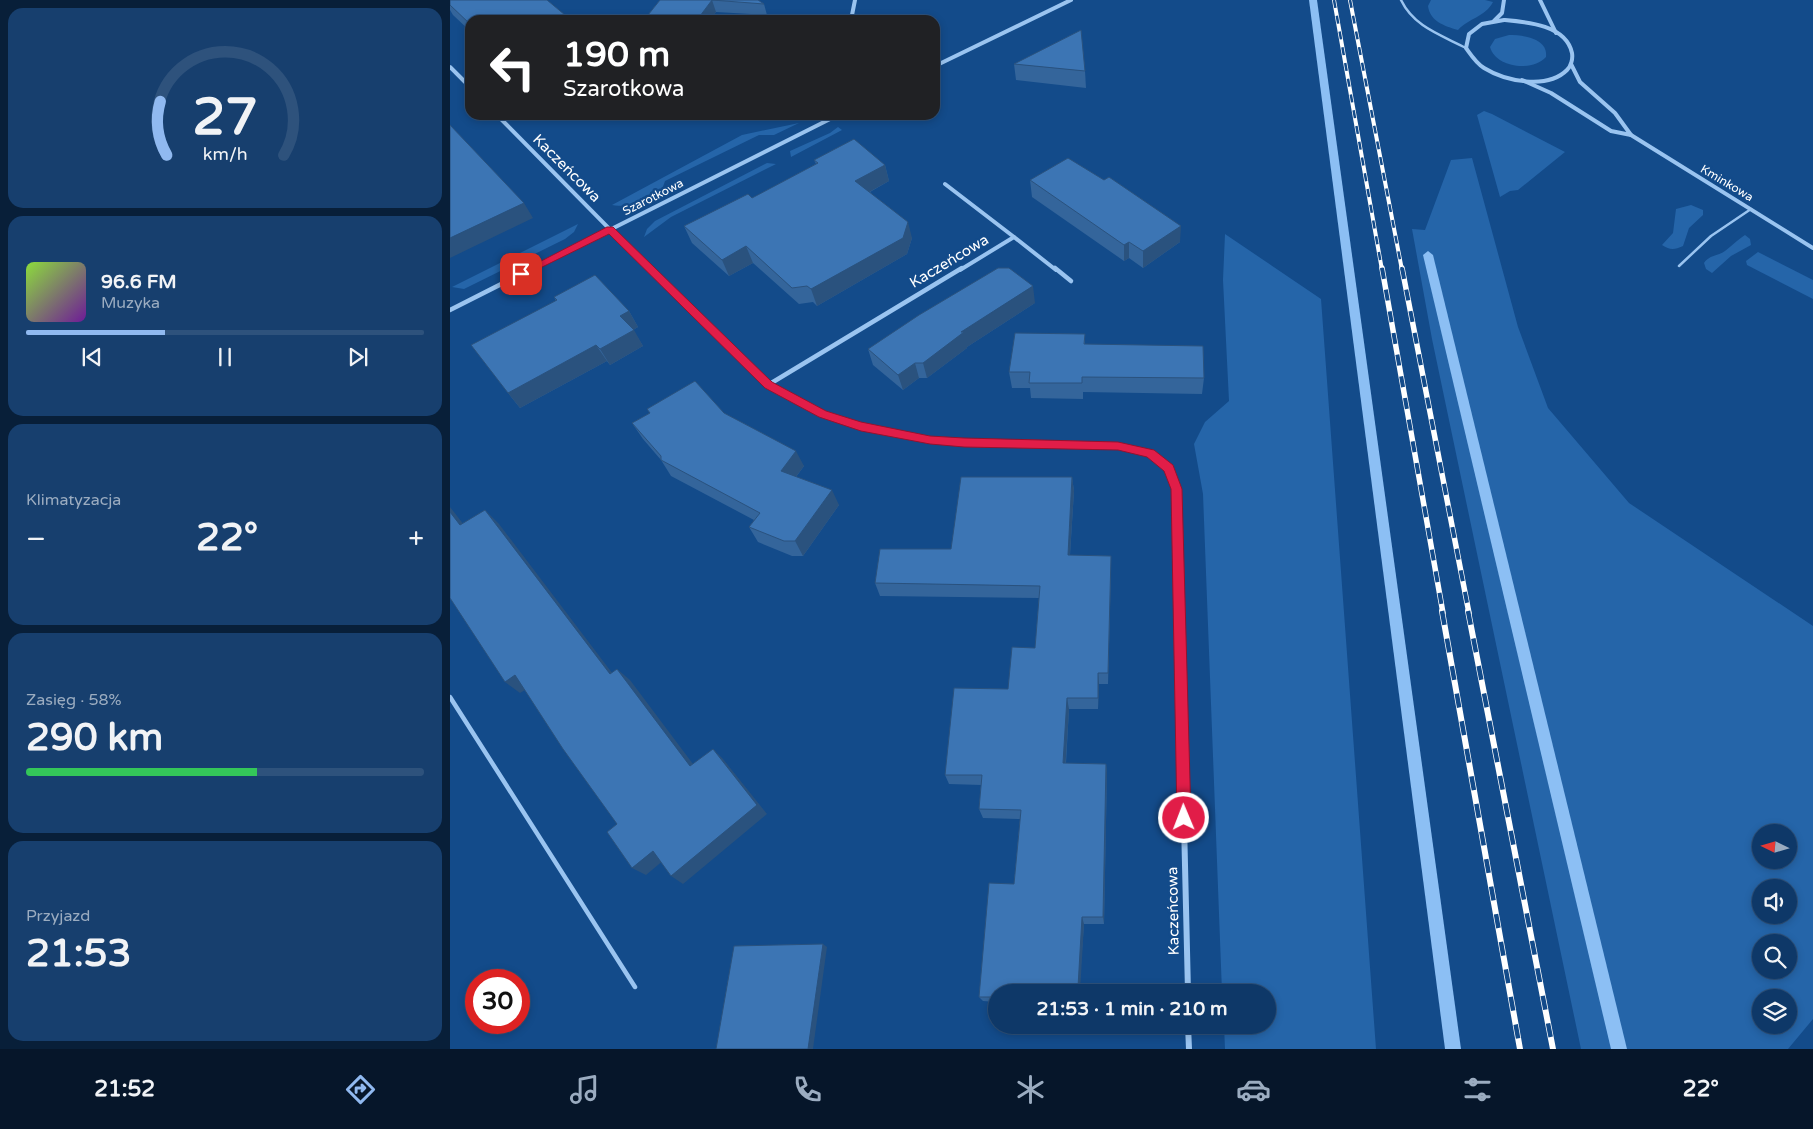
<!DOCTYPE html>
<html lang="pl">
<meta charset="utf-8">
<style>
:root{--surface:#0e3868;--page:#173f6e;--text:#f1f3f6;--muted:#9bacc0;--line:#2e527c;--accent:#90b9f0}
body{margin:0;font-family:"Varela Round",sans-serif;background:var(--page);color:var(--text);height:100vh;display:flex;flex-direction:column;font-size:19px;white-space:nowrap}
*{box-sizing:border-box;margin:0}
p{font-size:16px;color:var(--muted)}
.icon{flex:none;width:28px;height:28px;fill:none;stroke:currentColor;stroke-width:2;stroke-linecap:round;stroke-linejoin:round}
.map{position:relative;flex:1;overflow:hidden}
.sheet{display:flex;flex-direction:column;gap:8px;padding:8px;background:#081f39;width:450px}
.sheet>*{flex:none}
.banner{position:absolute;left:15px;top:15px;width:475px;height:105px;border-radius:15px;box-shadow:0 2px 8px #0003,0 0 0 1px var(--line);background:#202124;color:#fff;overflow:hidden}
.needle{width:32px;rotate:275deg}
.controls{position:absolute;left:1302px;top:824px;display:grid;gap:10px}
.controls a{display:grid;place-items:center;width:45px;height:45px;border-radius:50%;background:var(--surface);box-shadow:0 2px 8px #0003,0 0 0 1px var(--line);font-size:25px}
.speed{position:absolute;left:15px;top:969px;display:flex;gap:10px;font-size:25px;font-weight:700;text-align:center}
.speed>*{display:grid;place-content:center;width:65px;height:65px;border-radius:50%;background:var(--surface);box-shadow:0 2px 8px #0003,0 0 0 1px var(--line);line-height:1}
.speed .limit{border:8px solid #d22;background:#fff;color:#111}
.pin{position:absolute;display:grid;place-items:center;width:42px;height:42px;color:#fff;margin:-21px;border-radius:10px;box-shadow:0 2px 8px #0006}
.me{position:absolute;width:55px;margin:-28px;rotate:359deg;stroke-linejoin:round;filter:drop-shadow(0 0 4px #0008)}
.turn{display:flex;align-items:center;gap:18px;height:105px;padding:0 15px;font-size:22px}
.turn .icon{width:65px;height:65px;stroke-width:2.5}
.turn b{display:block;font-size:35px;line-height:42px}
.big{font-size:38px;font-weight:700;line-height:1.1}
.sheet .card{flex:1;display:flex;flex-direction:column;justify-content:center;gap:8px;min-width:0;padding:0 18px;border-radius:15px;background:var(--page)}
.sheet .dial{align-items:center;gap:0}
.dial svg{height:130px;overflow:visible;fill:none;stroke:var(--line);stroke-width:7;stroke-linecap:round;text-anchor:middle}
.dial text{fill:var(--text);stroke:none}
.song{display:flex;align-items:center;gap:15px}
.cover{width:60px;height:60px;border-radius:8px;background:linear-gradient(135deg,hsl(90 70% 55%),hsl(280 70% 35%))}
.played{height:5px;border-radius:2px;background:linear-gradient(90deg,var(--accent) 35%,var(--line) 35%)}
.keys{display:flex;justify-content:space-around;direction:ltr}
.heat{display:flex;justify-content:space-between;align-items:center;font-size:28px;direction:ltr}
.charge{height:8px;border-radius:4px;background:linear-gradient(90deg,#34c759 58%,var(--line) 0)}
.trip{position:absolute;left:538px;top:984px;width:288px;height:50px;border-radius:25px;background:var(--surface);box-shadow:0 2px 8px #0003,0 0 0 1px var(--line);font-weight:700;line-height:50px;text-align:center}
.tabs{display:flex;height:80px;justify-content:space-around;align-items:center;background:#06162a;color:var(--muted)}
.tabs .icon{width:35px;height:35px}
.tabs .current{color:var(--accent)}
.tabs b{font-size:22px;color:var(--text)}
main{display:flex;flex:1;min-height:0}
.map>svg:first-child{display:block}
.green{fill:#2565a9;fill-rule:evenodd}
.lines{fill:none;stroke-linecap:round;stroke-linejoin:round}
.stream{fill:#8cbff4;fill-rule:evenodd}
.service-far1{stroke:#9ac4f0;stroke-width:2.5}
.service{stroke:#9ac4f0;stroke-width:4.5}
.minor-far2{stroke:#9ac4f0;stroke-width:4}
.minor-far1{stroke:#9ac4f0;stroke-width:4.5}
.minor{stroke:#9ac4f0;stroke-width:6}
.rail-far2-casing{stroke:#fff;stroke-width:4}
.rail-far1-casing{stroke:#fff;stroke-width:5.5}
.rail-casing{stroke:#fff;stroke-width:6}
.rail-far2{stroke:#134b8a;stroke-width:2.5;stroke-dasharray:8;stroke-linecap:butt}
.rail-far1{stroke:#134b8a;stroke-width:4;stroke-dasharray:11;stroke-linecap:butt}
.rail{stroke:#134b8a;stroke-width:4.5;stroke-dasharray:14;stroke-linecap:butt}
.wall{fill:#34659b}
.shaded-wall{fill:#2a527e}
.building{fill:#3c75b4;stroke:#2a527e}
.route{fill:#e11d48;stroke:#92132f}
.labels{text-anchor:middle;dominant-baseline:central;stroke-width:5;stroke-linejoin:round;paint-order:stroke}
.far-street-label{font-size:12px;fill:#fff;stroke:#134b8a}
.street-label{font-size:15px;fill:#fff;stroke:#134b8a}
</style>
<main>
<section class="sheet">
<div class="card dial"><svg viewBox="0 0 100 80">
<path d="M14 69A42 42 0 1 1 86 69"/>
<path d="M14 69A42 42 0 0 1 10 36" stroke="#90b9f0"/>
<text x="50" y="56" font-size="32" font-weight="700">27</text>
<text x="50" y="72" font-size="11">km/h</text>
</svg></div>
<div class="card">
<div class="song"><i class="cover"></i><div><b>96.6 FM</b><p>Muzyka</p></div></div>
<div class="played"></div>
<div class="keys"><svg class="icon" aria-label="previous" viewBox="0 0 24 24"><path d="M18 5L8 12l10 7zM5 5v14"/></svg><svg class="icon" aria-label="pause" viewBox="0 0 24 24"><path d="M8 5v14M16 5v14"/></svg><svg class="icon" aria-label="next" viewBox="0 0 24 24"><path d="M6 5l10 7-10 7zM19 5v14"/></svg></div>
</div>
<div class="card"><p>Klimatyzacja</p>
<div class="heat"><a>−</a><b class="big">22°</b><a>+</a></div>
</div>
<div class="card"><p>Zasięg · 58%</p><b class="big">290 km</b><div class="charge"></div></div>
<div class="card"><p>Przyjazd</p><b class="big">21:53</b></div>
</section>
<div class="map">
<svg width="1363" height="1049" viewBox="0 0 1363 1049">
<rect width="100%" height="100%" fill="#134b8a"/>
<g class="green">
<path d="M981 0H1035L1043 2C1035 17 1019 18 1008 30 994 26 980 21 978 6Z"/>
<path d="M1059 35C1073 35 1098 38 1096 57 1082 72 1046 68 1040 47L1045 39Z"/>
<polygon points="1034,111 1042,114 1115,152 1068,190 1060,191 1050,197 1027,115"/>
<path d="M349 123 324 135H309L215 181C214 184 212 190 210 192 201 201 174 208 162 205L292 135Z"/>
<polygon points="388,127 392,130 341,157 340,151 380,133"/>
<path d="M1022 158 1068 327 1098 408 1179 503 1363 626V1019L1338 1049H1131L982 339 962 229 975 230 1001 160ZM1311 832H1339V860H1311ZM1311 888H1339V915H1311ZM1311 942H1339V970H1311ZM1311 998H1339V1025H1311Z"/>
<polygon points="317,163 326,164 221,217 194,237 197,229 205,221"/>
<path d="M1241 205 1253 210V215L1239 228 1233 246C1224 250 1220 250 1212 245L1223 233 1226 209Z"/>
<polygon points="128,224 124,232 115,239 14,289 2,287"/>
<polygon points="775,234 871,299 926,1049 775,1049 774,1025 816,1025 816,992 772,992 753,494 744,444 755,422 779,401 773,280"/>
<path d="M1295 235 1300 239 1301 245 1281 256 1262 273 1256 269 1254 263C1259 255 1268 256 1275 251 1282 246 1287 240 1295 235Z"/>
<polygon points="1308,252 1363,280 1363,299 1297,265 1296,261"/>
</g>
<g class="lines">
<g class="stream">
<polygon points="859,0 867,0 1011,1049 995,1049"/>
<polygon points="978,251 983,255 1177,1049 1161,1049 973,255"/>
</g>
<g class="service-far1">
<path d="M951 0C964 27 991 35 1016 48"/>
<polyline points="1229,266 1261,236 1301,209"/>
</g>
<polyline class="service" points="0,697 185,987"/>
<g class="minor-far2">
<polyline points="1090,0 1106,33"/>
<polyline points="401,20 405,0"/>
<path d="M1054 20C1077 22 1116 25 1122 53 1123 59 1121 66 1117 70 1097 90 1055 81 1034 68 1026 63 1021 55 1016 48L1019 34 1032 24Z"/>
<polyline points="1044,21 1052,13 1054,0"/>
<polyline points="1121,64 1130,82 1165,113 1181,135"/>
<polyline points="485,66 621,0"/>
<polyline points="0,67 20,87"/>
<polyline points="1072,80 1101,93 1161,131 1181,135 1363,248"/>
<polyline points="47,115 200,270"/>
<polyline points="495,184 564,237 510,270"/>
<polyline points="564,237 606,270"/>
<polyline points="80,270 388,115"/>
</g>
<g class="minor-far1">
<polyline points="199,268 318,385 351,403 384,417 415,427 479,439 547,443 661,445 691,450 706,457 717,469 726,489 729,613"/>
<polyline points="605,268 621,281"/>
<polyline points="0,310 83,268"/>
<polyline points="318,385 512,268"/>
</g>
<g class="minor">
<polyline points="729,611 738,992"/>
<polyline points="738,1025 739,1049"/>
</g>
<g class="rail-far2-casing">
<g id="rail-far2">
<polyline points="884,0 932,270"/>
<polyline points="900,0 952,270"/>
</g>
</g>
<g class="rail-far1-casing">
<g id="rail-far1">
<polyline points="932,268 993,613"/>
<polyline points="952,268 1019,613"/>
</g>
</g>
<g class="rail-casing">
<g id="rail">
<polyline points="992,611 1070,1049"/>
<polyline points="1018,611 1103,1049"/>
</g>
</g>
<use href="#rail-far2" class="rail-far2"/>
<use href="#rail-far1" class="rail-far1"/>
<use href="#rail" class="rail"/>
</g>
<g class="wall">
<polygon points="0,0 20,20 20,31 3,15 0,10"/>
<polygon points="210,0 308,0 314,4 317,15 266,12 260,20 194,20"/>
<polygon points="564,64 635,71 636,88 566,80"/>
<polygon points="364,160 435,165 439,181 420,192 462,238 457,254 367,306 363,302 349,304 303,263 279,276 242,243 234,226 302,198 366,164"/>
<polygon points="580,180 730,242 693,268 679,258 674,261 582,197"/>
<polygon points="104,297 179,311 188,327 183,330 193,346 160,365 157,361 70,408 58,393 106,301"/>
<polygon points="585,303 517,347 517,348 477,378 469,378 453,390 423,365 418,349"/>
<polygon points="635,334 635,344 754,378 752,394 633,392 633,399 581,398 580,388 562,388 559,372"/>
<polygon points="197,409 274,413 354,466 346,477 389,505 353,556 342,556 308,542 299,527 304,520 221,476 211,460 193,439 182,423 200,413"/>
<polygon points="622,477 624,491 620,555 661,556 661,569 658,684 649,684 648,709 619,709 616,763 656,764 657,773 654,924 634,924 629,992 546,992 546,1002 533,1001 529,997 564,884 570,819 533,818 529,809 531,785 499,784 495,775 558,689 585,648 589,598 430,596 425,583 501,549"/>
</g>
<g class="shaded-wall">
<polygon points="262,0 266,12 260,20 247,20"/>
<polygon points="435,165 439,181 410,197 405,181"/>
<polygon points="74,203 83,218 0,258 0,238"/>
<polygon points="458,222 462,238 457,254 367,306 361,289"/>
<polygon points="731,226 730,242 693,268 693,251"/>
<polygon points="679,242 679,258 674,261 674,245"/>
<polygon points="296,246 303,263 279,276 272,260"/>
<polygon points="583,286 585,303 517,347 517,348 477,378 473,363 511,332"/>
<polygon points="179,311 188,327 180,332 170,316"/>
<polygon points="184,330 193,346 160,365 150,349"/>
<polygon points="146,345 157,361 70,408 58,393"/>
<polygon points="465,363 469,378 453,390 448,375"/>
<polygon points="346,451 354,466 339,486 331,471"/>
<polygon points="622,477 624,491 619,568 618,555"/>
<polygon points="382,490 389,505 353,556 345,541"/>
<polygon points="0,507 25,539 10,525 0,512"/>
<polygon points="35,510 49,524 172,686 160,674"/>
<polygon points="661,556 661,569 658,684 658,673"/>
<polygon points="167,669 180,680 252,776 240,766"/>
<polygon points="648,673 649,684 648,709"/>
<polygon points="65,675 80,687 70,693 55,682"/>
<polygon points="617,698 619,709 615,772 613,763"/>
<polygon points="263,749 273,759 317,814 233,884 221,876"/>
<polygon points="656,764 657,773 654,924 653,917"/>
<polygon points="203,851 215,859 196,875 182,868"/>
<polygon points="632,917 634,924 630,992 624,992"/>
<polygon points="373,944 377,947 363,1049 358,1049"/>
</g>
<g class="building">
<polygon points="0,0 97,0 121,20 20,20 20,24 0,5"/>
<polygon points="210,0 308,0 314,4 262,0 247,20 194,20"/>
<polygon points="631,30 635,71 564,64"/>
<polygon points="0,125 74,203 0,238"/>
<polygon points="404,139 435,165 405,181 458,222 453,238 361,289 357,286 342,288 296,246 272,260 234,226 298,194 302,198 368,163 364,160"/>
<polygon points="618,158 654,180 659,177 731,226 693,251 679,242 674,245 580,180"/>
<polygon points="548,268 559,268 583,286 511,332 514,332 473,363 465,363 448,375 418,349 469,315"/>
<polygon points="145,275 179,311 170,316 184,330 150,349 146,345 58,393 21,345 107,300 104,297"/>
<polygon points="565,333 635,334 634,344 753,346 754,378 632,377 632,383 579,383 580,372 559,372"/>
<polygon points="245,381 274,413 346,451 331,471 382,490 345,541 334,541 299,527 310,513 211,460 211,456 182,423 200,413 197,409"/>
<polygon points="511,477 622,477 618,555 661,556 658,673 648,673 648,698 617,698 613,763 656,764 653,917 632,917 628,987 624,992 546,992 546,997 529,997 539,883 564,884 571,810 529,809 532,775 495,775 504,688 558,689 562,647 585,648 590,586 425,583 430,549 501,549"/>
<polygon points="35,510 160,674 167,669 240,766 263,749 307,805 221,876 203,851 182,868 157,832 167,824 113,749 65,675 55,682 0,598 0,512 10,525"/>
<polygon points="373,944 358,1049 266,1049 284,946"/>
</g>
<polygon class="route" points="157,227 163,227 322,382 376,411 411,422 480,436 514,438 668,442 704,450 723,465 732,489 741,818 739,823 734,825 729,823 727,818 721,489 714,471 697,457 668,450 514,447 480,444 411,431 369,417 315,388 159,234 74,276 71,277 66,274"/>
<g class="labels">
<g class="far-street-label">
<text transform="translate(1277 183) rotate(31)">Kminkowa</text>
<text transform="translate(203 197) rotate(-27)">Szarotkowa</text>
</g>
<g class="street-label">
<text transform="translate(117 168) rotate(45)">Kaczeńcowa</text>
<text transform="translate(499 261) rotate(-31)">Kaczeńcowa</text>
<text transform="translate(723 911) rotate(-91)">Kaczeńcowa</text>
</g>
</g>
</svg>
<div class="controls">
<a><svg class="needle" viewBox="-14 -14 28 28"><path d="M0-13l5 13h-10z" fill="#e53935"/><path d="M0 13l5-13h-10z" fill="#9bacc0"/></svg></a>
<a><svg class="icon" aria-label="sound" viewBox="0 0 24 24"><path d="M4 9h4l5-4v14l-5-4H4zM17 9q2 3 0 6"/></svg></a>
<a><svg class="icon" aria-label="search" viewBox="0 0 24 24"><circle cx="10" cy="10" r="6"/><path d="M15 15l6 6"/></svg></a>
<a><svg class="icon" aria-label="layers" viewBox="0 0 24 24"><path d="M12 4l9 5-9 5-9-5zM3 14l9 5 9-5"/></svg></a>
</div>
<div class="speed"><div class="limit">30</div></div>
<div class="pin" style="left:71px;top:274px;background:#d93025"><svg class="icon" aria-label="arrive" viewBox="0 0 24 24"><path d="M6 21V4h12l-3 4 3 4H6"/></svg></div>
<svg class="me" style="left:734px;top:818px" viewBox="-20 -20 40 40"><circle r="17" fill="#e11d48" stroke="#fff" stroke-width="3"/><path d="M0-11L8 9 0 5-8 9z" fill="#fff"/></svg>
<div class="trip">21:53 · 1 min · 210 m</div>
<div class="banner">
<div class="turn"><svg class="icon" aria-label="left" viewBox="0 0 24 24"><path d="M17 20v-9H6M10 6l-5 5 5 5"/></svg><div><b>190 m</b>Szarotkowa</div></div>
</div>
</div>
</main>
<nav class="tabs">
<b>21:52</b>
<svg class="icon current" aria-label="directions" viewBox="0 0 24 24"><path d="M12 3l9 9-9 9-9-9zM9 14v-3h6M13 9l2 2-2 2"/></svg>
<svg class="icon" aria-label="music" viewBox="0 0 24 24"><path d="M9 18V5l10-2v13"/><circle cx="6" cy="18" r="3"/><circle cx="16" cy="16" r="3"/></svg>
<svg class="icon" aria-label="phone" viewBox="0 0 24 24"><path d="M5 4h4l2 5-3 2q2 4 5 5l2-3 5 2v4C11 20 4 13 5 4z"/></svg>
<svg class="icon" aria-label="climate" viewBox="0 0 24 24"><path d="M12 3v18M4 7l16 10M4 17L20 7"/></svg>
<svg class="icon" aria-label="car" viewBox="0 0 24 24"><path d="M5 17H2v-5l4-1 3-4h7l3 4 3 1v5h-3M9 17h6M6 11h13"/><circle cx="7" cy="17" r="2"/><circle cx="17" cy="17" r="2"/></svg>
<svg class="icon" aria-label="filters" viewBox="0 0 24 24"><path d="M4 7h16M4 17h16"/><circle cx="9" cy="7" r="2"/><circle cx="15" cy="17" r="2"/></svg>
<b>22°</b>
</nav>
